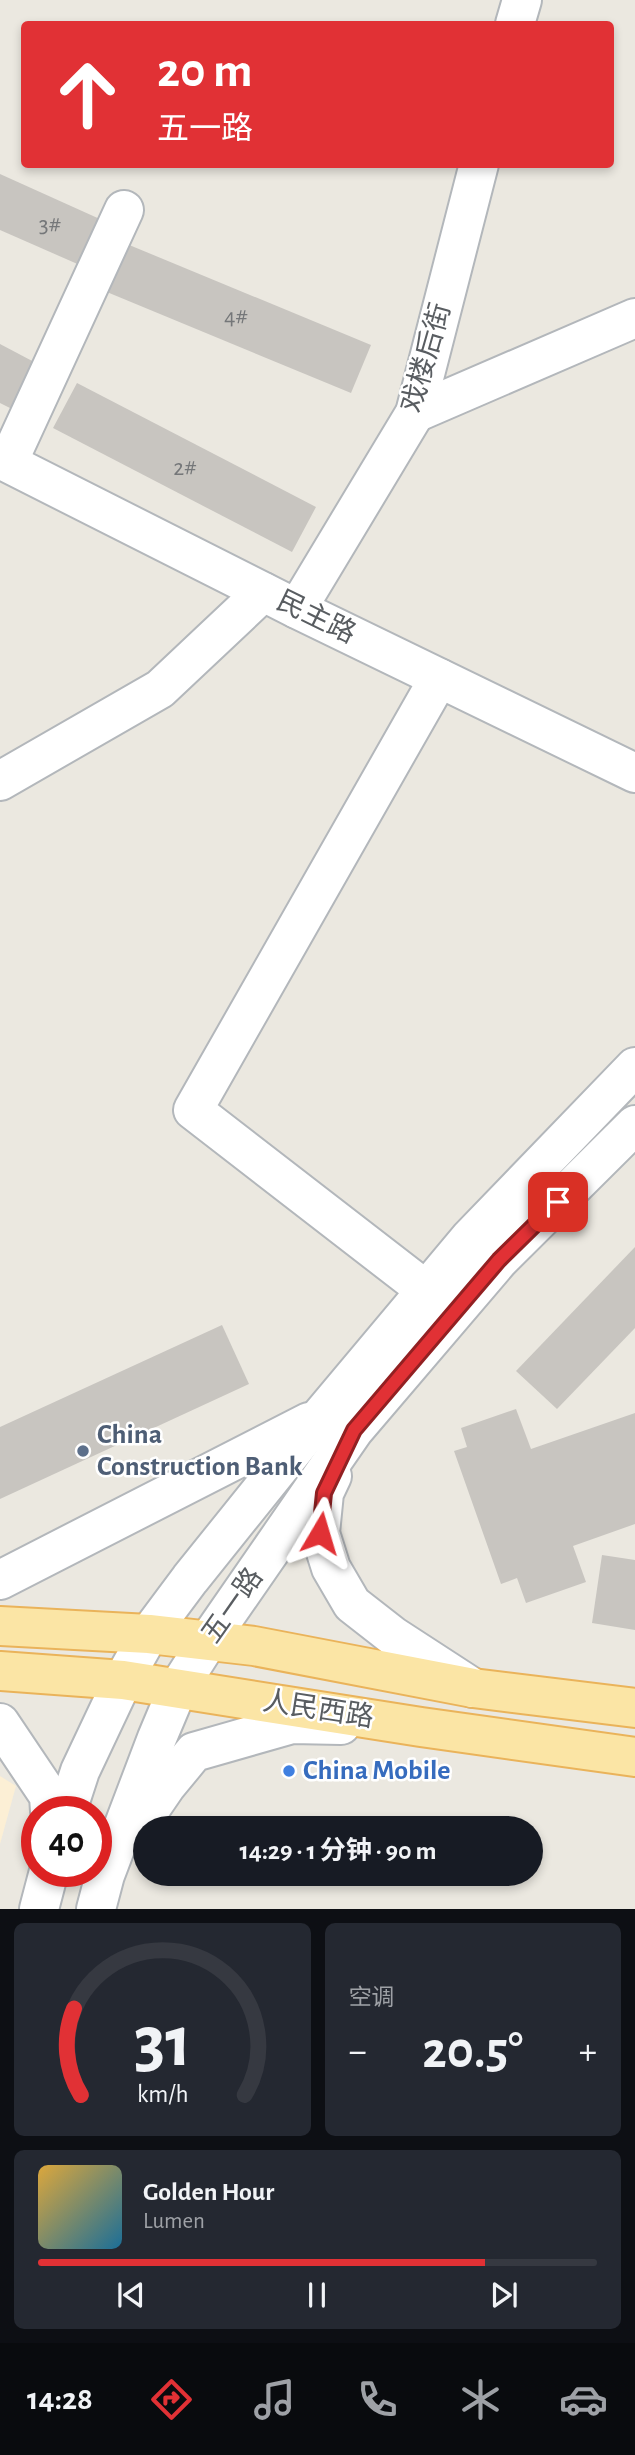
<!DOCTYPE html>
<html lang="zh">
<meta charset="utf-8">
<style>
:root{--surface:#171b24;--page:#242831;--text:#f1f3f6;--muted:#9ea1a6;--line:#363941;--accent:#e13135}
body{margin:0;font-family:"Alegreya Sans","Noto Sans SC",sans-serif;background:var(--page);color:var(--text);height:100vh;display:flex;flex-direction:column;font-size:26px;white-space:nowrap}
*{box-sizing:border-box;margin:0}
p{font-size:23px;color:var(--muted)}
.icon{flex:none;width:38px;height:38px;fill:none;stroke:currentColor;stroke-width:2;stroke-linecap:round;stroke-linejoin:round}
.map{position:relative;height:1909px;overflow:hidden}
.sheet{display:flex;flex-direction:column;gap:14px;padding:14px;background:#0d0f14;flex:1}
.sheet>*{flex:none}
.hud{position:absolute;left:21px;top:21px;width:593px;height:147px;border-radius:7px;box-shadow:0 4px 10px #0003;background:#e13135;color:#fff;overflow:hidden}
.speed{position:absolute;left:21px;top:1796px;display:flex;gap:14px;font-size:35px;font-weight:700;text-align:center}
.speed>*{display:grid;place-content:center;width:91px;height:91px;border-radius:50%;background:var(--surface);box-shadow:0 4px 10px #0003;line-height:1}
.speed .limit{border:10px solid #d22;background:#fff;color:#111}
.pin{position:absolute;display:grid;place-items:center;width:60px;height:60px;color:#fff;margin:-30px;border-radius:14px;box-shadow:0 4px 10px #0006}
.me{position:absolute;width:77px;margin:-38px;rotate:7deg;stroke-linejoin:round;filter:drop-shadow(0 0 5px #0008)}
.turn{display:flex;align-items:center;gap:24px;height:147px;padding:0 21px;font-size:32px}
.turn .icon{width:91px;height:91px;stroke-width:2.5}
.turn b{display:block;font-size:49px;line-height:60px}
.big{font-size:52px;font-weight:700;line-height:1.1}
.sheet .card{flex:1;display:flex;flex-direction:column;justify-content:center;gap:10px;min-width:0;padding:0 24px;border-radius:10px;background:var(--page)}
.sheet .dial{align-items:center;gap:0}
.dial svg{height:182px;overflow:visible;fill:none;stroke:var(--line);stroke-width:7;stroke-linecap:round;text-anchor:middle}
.dial text{fill:var(--text);stroke:none}
.song{display:flex;align-items:center;gap:21px}
.cover{width:84px;height:84px;border-radius:10px;background:linear-gradient(135deg,hsl(40 70% 55%),hsl(200 70% 35%))}
.played{height:7px;border-radius:4px;background:linear-gradient(90deg,var(--accent) 80%,var(--line) 80%)}
.keys{display:flex;justify-content:space-around;direction:ltr}
.heat{display:flex;justify-content:space-between;align-items:center;font-size:38px;direction:ltr}
.sheet .tiles{flex:1;display:grid;gap:14px;grid-template-columns:1fr 1fr}
.card:last-child{grid-column:span 2}
.trip{position:absolute;left:133px;top:1816px;width:410px;height:70px;border-radius:35px;background:var(--surface);box-shadow:0 4px 10px #0003;font-weight:700;line-height:70px;text-align:center}
.dock{display:flex;height:112px;justify-content:space-around;align-items:center;background:#090b0e;color:var(--muted)}
.dock .icon{width:49px;height:49px}
.dock .current{color:var(--accent)}
.dock b{font-size:32px;color:var(--text)}
.map>svg:first-child{display:block}
.commercial{fill:#fcefd5}
.building{fill:#c8c5c0}
.lines{fill:none;stroke-linecap:round;stroke-linejoin:round}
.minor-casing{stroke:#b3b7bb;stroke-width:42}
.major-casing{stroke:#eab35a;stroke-width:42}
.minor{stroke:#fff;stroke-width:38}
.major{stroke:#fbe5a5;stroke-width:38}
.route-casing{stroke:#922022;stroke-width:18}
.route{stroke:#e13135;stroke-width:12}
.service-dot{fill:#5c6f8a;stroke:#fff;stroke-width:2.5}
.shop-dot{fill:#3f7fe0;stroke:#fff;stroke-width:2.5}
.labels{text-anchor:middle;dominant-baseline:central;stroke-width:5;stroke-linejoin:round;paint-order:stroke}
.number-label{font-size:24px;fill:#757779}
.street-label{font-size:28px;fill:#595d61;stroke:#fff}
.service-label{font-size:28px;font-weight:bold;fill:#4e5e75;stroke:#fff;text-anchor:start}
.shop-label{font-size:28px;font-weight:bold;fill:#366cbe;stroke:#fff;text-anchor:start}
</style>
<div class="map">
<svg width="635" height="1909" viewBox="0 0 635 1909">
<rect width="100%" height="100%" fill="#ebe8e0"/>
<polygon class="commercial" points="0,1776 16,1786 0,1844"/>
<g class="building">
<polygon points="0,174 102,220 82,266 0,230"/>
<polygon points="122,242 371,345 351,393 102,290"/>
<polygon points="0,344 36,363 12,409 0,403"/>
<polygon points="77,383 316,507 292,552 53,428"/>
<polygon points="635,1247 635,1328 557,1409 516,1371"/>
<polygon points="222,1325 249,1384 0,1499 0,1427"/>
<polygon points="516,1409 531,1449 635,1413 635,1524 573,1546 586,1582 526,1603 517,1578 501,1584 454,1451 467,1447 461,1428"/>
<polygon points="602,1555 635,1560 635,1630 592,1623"/>
</g>
<g class="lines">
<g class="minor-casing">
<g id="minor">
<polyline points="515,24 522,0"/>
<polyline points="415,413 635,318"/>
<polyline points="0,459 297,609 635,773"/>
<polyline points="8,462 124,210"/>
<polyline points="297,609 415,413 479,164"/>
<polyline points="0,781 160,689 263,592"/>
<polyline points="427,1291 193,1110 439,678"/>
<polyline points="332,1476 324,1493 320,1533 331,1568 352,1604 393,1636 473,1688"/>
<polyline points="0,1580 309,1422"/>
<polyline points="0,1723 49,1796 50,1811"/>
<polyline points="67,1811 80,1771 123,1680 149,1634 190,1579 320,1417 470,1238 635,1067"/>
<polyline points="138,1827 166,1786 194,1752 292,1724 341,1725"/>
<polyline points="39,1909 49,1871"/>
<polyline points="96,1909 105,1875 157,1738 178,1688 208,1641 354,1430 499,1260 635,1125"/>
</g>
</g>
<g class="major-casing">
<g id="major">
<polyline points="0,1626 149,1634 254,1646 473,1688 635,1708"/>
<polyline points="0,1671 123,1680 421,1727 635,1757"/>
</g>
</g>
<use href="#minor" class="minor"/>
<use href="#major" class="major"/>
</g>
<g class="lines">
<g class="route-casing">
<polyline id="route" points="320,1533 324,1493 354,1430 499,1260 558,1202"/>
</g>
<use href="#route" class="route"/>
</g>
<circle class="service-dot" cx="83" cy="1451" r="7"/>
<circle class="shop-dot" cx="289" cy="1771" r="7"/>
<g class="labels">
<g class="number-label">
<text x="50" y="225">3#</text>
<text x="236" y="317">4#</text>
<text x="185" y="468">2#</text>
</g>
<g class="street-label">
<text transform="translate(427 358) rotate(-74)">戏楼后街</text>
<text transform="translate(316 618) rotate(26)">民主路</text>
<text transform="translate(233 1606) rotate(-55)">五一路</text>
<text transform="translate(318 1710) rotate(9)">人民西路</text>
</g>
<g class="service-label">
<text x="97" y="1435">China<tspan x="97" dy="32">Construction Bank</tspan></text>
</g>
<g class="shop-label">
<text x="303" y="1771">China Mobile</text>
</g>
</g>
</svg>
<div class="speed"><div class="limit">40</div></div>
<div class="pin" style="left:558px;top:1202px;background:#d93025"><svg class="icon" aria-label="arrive" viewBox="0 0 24 24"><path d="M6 21V4h12l-3 4 3 4H6"/></svg></div>
<svg class="me" style="left:320px;top:1533px" viewBox="-20 -20 40 40"><path d="M0-17L14 15 0 8-14 15z" fill="#e13135" stroke="#fff" stroke-width="4"/></svg>
<div class="trip">14:29 · 1 分钟 · 90 m</div>
<div class="hud">
<div class="turn"><svg class="icon" aria-label="ahead" viewBox="0 0 24 24"><path d="M12 20V5M6 11l6-6 6 6"/></svg><div><b>20 m</b>五一路</div></div>
</div>
</div>
<section class="sheet">
<div class="tiles">
<div class="card dial"><svg viewBox="0 0 100 80">
<path d="M14 69A42 42 0 1 1 86 69"/>
<path d="M14 69A42 42 0 0 1 11 31" stroke="#e13135"/>
<text x="50" y="56" font-size="32" font-weight="700">31</text>
<text x="50" y="72" font-size="11">km/h</text>
</svg></div>
<div class="card"><p>空调</p>
<div class="heat"><a>−</a><b class="big">20.5°</b><a>+</a></div>
</div>
<div class="card">
<div class="song"><i class="cover"></i><div><b>Golden Hour</b><p>Lumen</p></div></div>
<div class="played"></div>
<div class="keys"><svg class="icon" aria-label="previous" viewBox="0 0 24 24"><path d="M18 5L8 12l10 7zM5 5v14"/></svg><svg class="icon" aria-label="pause" viewBox="0 0 24 24"><path d="M8 5v14M16 5v14"/></svg><svg class="icon" aria-label="next" viewBox="0 0 24 24"><path d="M6 5l10 7-10 7zM19 5v14"/></svg></div>
</div>
</div>
</section>
<nav class="dock">
<b>14:28</b>
<svg class="icon current" aria-label="directions" viewBox="0 0 24 24"><path d="M12 3l9 9-9 9-9-9zM9 14v-3h6M13 9l2 2-2 2"/></svg>
<svg class="icon" aria-label="music" viewBox="0 0 24 24"><path d="M9 18V5l10-2v13"/><circle cx="6" cy="18" r="3"/><circle cx="16" cy="16" r="3"/></svg>
<svg class="icon" aria-label="phone" viewBox="0 0 24 24"><path d="M5 4h4l2 5-3 2q2 4 5 5l2-3 5 2v4C11 20 4 13 5 4z"/></svg>
<svg class="icon" aria-label="climate" viewBox="0 0 24 24"><path d="M12 3v18M4 7l16 10M4 17L20 7"/></svg>
<svg class="icon" aria-label="car" viewBox="0 0 24 24"><path d="M5 17H2v-5l4-1 3-4h7l3 4 3 1v5h-3M9 17h6M6 11h13"/><circle cx="7" cy="17" r="2"/><circle cx="17" cy="17" r="2"/></svg>
</nav>
